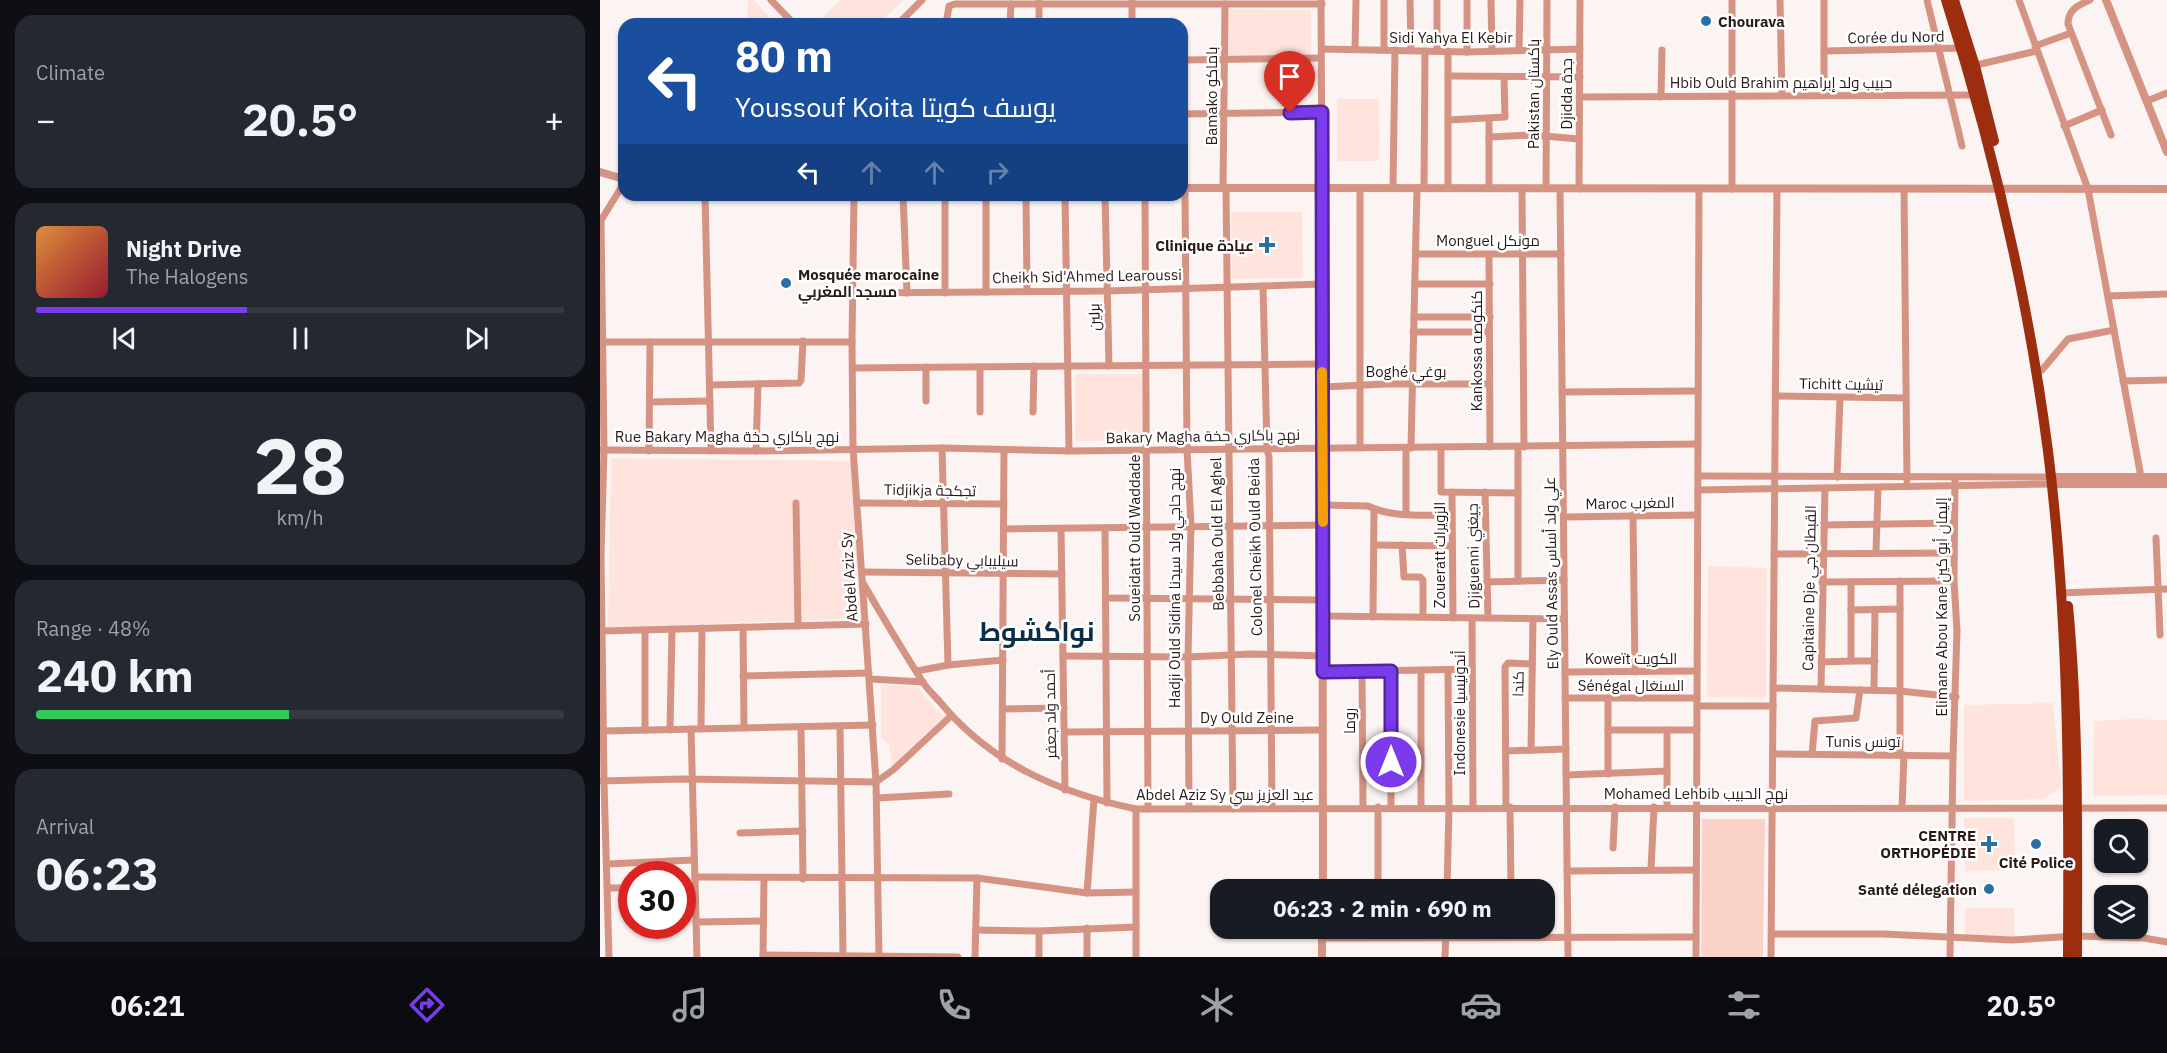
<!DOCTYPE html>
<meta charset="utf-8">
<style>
:root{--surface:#171b24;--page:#242831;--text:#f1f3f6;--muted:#9ea1a6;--line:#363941;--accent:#7c3aed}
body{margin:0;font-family:"IBM Plex Sans",Cairo,sans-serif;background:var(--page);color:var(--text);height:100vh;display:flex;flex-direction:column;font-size:22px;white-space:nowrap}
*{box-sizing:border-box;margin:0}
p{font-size:20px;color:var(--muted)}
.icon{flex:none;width:33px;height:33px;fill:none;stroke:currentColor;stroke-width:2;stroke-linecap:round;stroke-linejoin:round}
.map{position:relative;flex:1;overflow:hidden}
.panel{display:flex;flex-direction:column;gap:15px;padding:15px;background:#0d0f14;width:600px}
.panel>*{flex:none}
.hud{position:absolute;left:18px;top:18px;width:570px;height:183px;border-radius:18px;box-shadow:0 2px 4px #0004;background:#1a4fa0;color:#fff;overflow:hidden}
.fabs{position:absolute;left:1494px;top:819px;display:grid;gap:12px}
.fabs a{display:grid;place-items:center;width:54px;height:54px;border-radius:12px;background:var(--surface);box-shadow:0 2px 4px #0004;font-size:30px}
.speed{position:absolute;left:18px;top:861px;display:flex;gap:12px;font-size:30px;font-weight:700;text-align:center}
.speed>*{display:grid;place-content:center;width:78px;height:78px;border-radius:50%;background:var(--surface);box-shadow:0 2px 4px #0004;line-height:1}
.speed .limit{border:9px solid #d22;background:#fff;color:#111}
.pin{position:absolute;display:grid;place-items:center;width:51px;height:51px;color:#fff;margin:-62px -26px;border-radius:50% 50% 50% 0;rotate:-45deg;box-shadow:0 0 6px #0007}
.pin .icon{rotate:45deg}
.me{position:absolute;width:66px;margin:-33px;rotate:0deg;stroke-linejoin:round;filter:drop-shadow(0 0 4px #0008)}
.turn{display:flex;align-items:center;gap:21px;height:126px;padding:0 18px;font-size:27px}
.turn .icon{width:78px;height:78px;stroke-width:2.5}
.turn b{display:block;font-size:42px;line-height:51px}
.lanes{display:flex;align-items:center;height:57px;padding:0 18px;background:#0003;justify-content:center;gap:30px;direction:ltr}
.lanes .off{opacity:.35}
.big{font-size:45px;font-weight:700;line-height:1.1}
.panel .card{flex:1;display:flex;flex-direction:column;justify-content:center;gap:9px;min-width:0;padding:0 21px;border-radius:18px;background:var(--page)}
.panel .dial{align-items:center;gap:0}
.dial b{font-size:78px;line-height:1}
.song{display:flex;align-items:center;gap:18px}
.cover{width:72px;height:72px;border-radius:9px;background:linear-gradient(135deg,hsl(30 70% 55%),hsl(350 70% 35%))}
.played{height:6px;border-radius:3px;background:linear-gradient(90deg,var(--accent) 40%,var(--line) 40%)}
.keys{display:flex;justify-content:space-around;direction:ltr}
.heat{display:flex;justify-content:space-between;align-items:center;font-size:33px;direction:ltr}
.charge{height:9px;border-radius:4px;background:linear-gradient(90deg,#34c759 48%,var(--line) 0)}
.trip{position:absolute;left:610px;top:879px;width:345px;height:60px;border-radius:18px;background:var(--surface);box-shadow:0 2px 4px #0004;font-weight:700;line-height:60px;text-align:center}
.tab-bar{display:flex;height:96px;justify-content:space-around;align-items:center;background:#090b0e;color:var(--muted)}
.tab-bar .icon{width:42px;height:42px}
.tab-bar .on{color:var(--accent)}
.tab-bar b{font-size:27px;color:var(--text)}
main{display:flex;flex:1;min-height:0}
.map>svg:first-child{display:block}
.built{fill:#ffe4dd}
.green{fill:#fad2c7}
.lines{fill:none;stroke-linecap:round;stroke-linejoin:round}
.minor{stroke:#d59483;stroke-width:7}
.tertiary{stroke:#d59483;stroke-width:8}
.trunk{stroke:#9c2e0f;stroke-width:10}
.route-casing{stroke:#51269a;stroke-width:15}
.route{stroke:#7c3aed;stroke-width:10}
.slow{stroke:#f59e0b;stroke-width:10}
.poi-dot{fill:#2a70a5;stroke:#fff;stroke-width:2}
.labels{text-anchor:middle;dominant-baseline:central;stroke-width:5;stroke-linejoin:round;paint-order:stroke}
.poi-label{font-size:15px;font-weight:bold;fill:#271a17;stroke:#fff;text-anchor:end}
.street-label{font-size:15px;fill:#271a17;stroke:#fff}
.town-label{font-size:27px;font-weight:bold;fill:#0d2e47;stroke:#fff}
</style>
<main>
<section class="panel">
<div class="card"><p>Climate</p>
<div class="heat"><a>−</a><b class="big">20.5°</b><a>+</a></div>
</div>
<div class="card">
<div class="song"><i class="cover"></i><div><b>Night Drive</b><p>The Halogens</p></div></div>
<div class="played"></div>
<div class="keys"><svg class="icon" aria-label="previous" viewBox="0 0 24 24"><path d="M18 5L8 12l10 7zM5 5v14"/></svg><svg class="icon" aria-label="pause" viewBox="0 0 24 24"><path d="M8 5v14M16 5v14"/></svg><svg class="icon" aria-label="next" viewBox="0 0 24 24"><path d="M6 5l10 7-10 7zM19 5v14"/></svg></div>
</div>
<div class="card dial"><b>28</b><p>km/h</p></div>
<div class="card"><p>Range · 48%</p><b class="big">240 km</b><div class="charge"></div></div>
<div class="card"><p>Arrival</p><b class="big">06:23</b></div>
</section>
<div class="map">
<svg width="1567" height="957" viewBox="0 0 1567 957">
<rect width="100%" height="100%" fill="#fbf4f2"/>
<g class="built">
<polygon points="148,0 154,0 176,24 147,24"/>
<polygon points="241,0 304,0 278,24 215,24"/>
<polygon points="628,9 711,10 711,57 628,58"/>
<rect x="737" y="99" width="42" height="62"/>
<polygon points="631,212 702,212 703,278 632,279"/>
<polygon points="475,374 543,374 544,441 475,441"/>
<polygon points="11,458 253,461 260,618 8,628"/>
<polygon points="1108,566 1167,568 1166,698 1107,697"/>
<polygon points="281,685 316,686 344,717 292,765 289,744 281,739"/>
<polygon points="1453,703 1461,787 1444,799 1364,801 1364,705"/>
<polygon points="1533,719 1567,720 1567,795 1493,796 1494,721"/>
<polygon points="1364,818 1414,818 1415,870 1365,871"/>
<polygon points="1365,908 1414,908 1414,937 1365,935"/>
</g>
<polygon class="green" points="1102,819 1165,819 1163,957 1101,957"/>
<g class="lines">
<g class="minor">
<polyline points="171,0 194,24"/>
<polyline points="721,0 722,188"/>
<polyline points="784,0 784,50"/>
<polyline points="810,0 811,50"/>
<polyline points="837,0 837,51"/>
<polyline points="867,0 867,52"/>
<polyline points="891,0 892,51"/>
<polyline points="1180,0 1182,95"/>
<polyline points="1327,0 1362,146"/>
<polyline points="1419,0 1488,189 1541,477"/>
<path d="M1490 0C1479 5 1468 9 1468 24L1511 135"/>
<polyline points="1132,22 1180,23"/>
<polyline points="298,24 322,0"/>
<polyline points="346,24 349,6 355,4 722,4"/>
<polyline points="410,24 411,4"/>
<polyline points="439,24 439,0"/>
<polyline points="532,24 532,0"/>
<polyline points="1435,46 1471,33"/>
<polyline points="722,49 867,52 980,49"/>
<polyline points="755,49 756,0"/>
<polyline points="919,50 920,0"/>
<polyline points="848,51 848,188"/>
<polyline points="1224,51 1363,48"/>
<polyline points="582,60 721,58"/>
<polyline points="1372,66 1437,51"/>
<polyline points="848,76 980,77"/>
<polyline points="1224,95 1224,0"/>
<polyline points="979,97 1377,95"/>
<polyline points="1061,97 1062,50"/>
<polyline points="1547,101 1567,93"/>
<polyline points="582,114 721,112"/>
<polyline points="848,120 905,117 904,77"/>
<polyline points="1464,126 1502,110"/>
<polyline points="889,137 932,135 979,139"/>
<polyline points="585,188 587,450 591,525 588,657 589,809"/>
<polyline points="623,188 625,4"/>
<polyline points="626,188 633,809"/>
<polyline points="760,188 760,448"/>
<polyline points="793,188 795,50"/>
<polyline points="824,188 825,51"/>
<polyline points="889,188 889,119"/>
<polyline points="922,188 924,447"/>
<polyline points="946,188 947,0"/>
<polyline points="960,189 968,957"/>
<polyline points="979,189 980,0"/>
<polyline points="1132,189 1132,0"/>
<polyline points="1304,190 1307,481"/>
<polyline points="105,195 111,451"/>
<polyline points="254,195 252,342 253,448 276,782 279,957"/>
<polyline points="303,195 307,293"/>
<polyline points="345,195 345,293"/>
<polyline points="386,195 386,292"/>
<polyline points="426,195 427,291"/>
<polyline points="465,195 469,451"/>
<polyline points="505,195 509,366"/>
<polyline points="545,195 548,809"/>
<polyline points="1,220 4,450 1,555 4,782 9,957"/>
<polyline points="0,222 24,183"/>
<polyline points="816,254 961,254"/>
<polyline points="889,255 890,447"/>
<polyline points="815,284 890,284"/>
<polyline points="663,286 667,449 669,457 672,808"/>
<polyline points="253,293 507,291 722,284"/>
<polyline points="1508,296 1567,294"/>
<polyline points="814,317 890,317"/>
<polyline points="813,332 889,332"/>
<polyline points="1,342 252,342"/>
<polyline points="326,367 326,401"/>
<polyline points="253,368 722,364"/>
<polyline points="1442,370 1468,339 1514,330"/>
<polyline points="1523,381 1567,380"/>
<polyline points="110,385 199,383 201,380 203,341"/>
<polyline points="723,387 786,384 889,384"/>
<polyline points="962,392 1098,391"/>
<polyline points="1176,396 1306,398"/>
<polyline points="50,402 110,401"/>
<polyline points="380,412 380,367"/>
<polyline points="433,412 434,366"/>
<polyline points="841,447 841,492 918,493"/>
<polyline points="342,448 348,665"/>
<polyline points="806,448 806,514"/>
<polyline points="811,448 817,188"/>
<polyline points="0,450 156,451 342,448 469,451 1098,444"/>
<polyline points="49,451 50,342"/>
<polyline points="156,451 158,384"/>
<polyline points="1098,476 1451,477"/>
<polyline points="1237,477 1240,398"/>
<polyline points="1098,490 1451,484"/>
<polyline points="852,492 853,618"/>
<polyline points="885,492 888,618"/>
<polyline points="196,503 198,626"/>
<polyline points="257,503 404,504"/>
<path d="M722 505 768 506C792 518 825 515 851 515"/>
<polyline points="1033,515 1035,672"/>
<polyline points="964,517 1097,515"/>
<polyline points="1223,525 1354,523"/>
<polyline points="505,528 507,803"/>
<polyline points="404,529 723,525"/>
<polyline points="461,529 465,790"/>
<polyline points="1556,538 1560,635"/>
<polyline points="774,545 851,546"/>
<polyline points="802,545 804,577 820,577 823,580 823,617"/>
<polyline points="1276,552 1278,488"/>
<polyline points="1174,554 1354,553"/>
<polyline points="262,572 462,574"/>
<polyline points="918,581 918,447"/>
<polyline points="887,582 964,580"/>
<polyline points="1222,582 1354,581"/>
<path d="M263 583C282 616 302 649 322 681 327 689 334 695 340 702 391 764 460 793 536 809L1567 808"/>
<polyline points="1460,593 1567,589"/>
<polyline points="506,598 723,600"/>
<polyline points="1251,610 1300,609"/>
<polyline points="723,616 964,619"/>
<polyline points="773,617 774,509"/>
<polyline points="872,618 873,807"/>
<polyline points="143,627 144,728"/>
<polyline points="3,631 266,624"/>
<polyline points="463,656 588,657 651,654 723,656"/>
<polyline points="1251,661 1275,661"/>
<polyline points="1221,662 1251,661 1251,582"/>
<polyline points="317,671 348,665 403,660"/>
<polyline points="762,671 763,807"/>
<polyline points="791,671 791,807"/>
<polyline points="723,672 872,669"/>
<polyline points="965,672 1097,671"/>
<polyline points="143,676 269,673"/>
<polyline points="270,679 323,682"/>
<polyline points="1173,688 1300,691 1356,697"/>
<polyline points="1221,689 1225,488"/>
<polyline points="1274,690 1275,610"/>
<polyline points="965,698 1097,698"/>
<polyline points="1008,698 1008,774"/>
<polyline points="1097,706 1173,706"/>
<polyline points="403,709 464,708"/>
<polyline points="240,726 243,957"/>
<polyline points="201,727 203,879"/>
<polyline points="91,729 97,957"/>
<polyline points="101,729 102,628"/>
<polyline points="45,730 45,630"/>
<polyline points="70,730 72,629"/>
<polyline points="1008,730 1097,730"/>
<polyline points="1067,730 1067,807"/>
<polyline points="4,731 273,725"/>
<polyline points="464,732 723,730"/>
<polyline points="931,750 933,619"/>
<polyline points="906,751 966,749"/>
<polyline points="1173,754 1353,756"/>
<polyline points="1212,754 1215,721 1256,718 1260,690"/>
<polyline points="1300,755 1300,581"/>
<polyline points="402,759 404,450"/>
<polyline points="966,775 1067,771"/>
<polyline points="0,781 82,779 276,782 293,770 351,716"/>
<polyline points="277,798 349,794"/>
<polyline points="821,807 821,670"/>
<polyline points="906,807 905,667 908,663 932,664"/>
<polyline points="910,807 911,890"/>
<polyline points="1302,808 1304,755"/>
<polyline points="140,833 203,831"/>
<polyline points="1013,848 1015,807"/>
<polyline points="7,864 94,860"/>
<polyline points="1051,869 1054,807"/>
<polyline points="967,871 1096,870"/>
<polyline points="95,877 377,878 487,893 536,892"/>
<polyline points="8,888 32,888"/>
<polyline points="82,888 95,888"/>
<polyline points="778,890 778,807"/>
<polyline points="847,890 849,807 848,670"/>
<polyline points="487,893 494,799"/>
<polyline points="96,922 163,921"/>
<polyline points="376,930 439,931 536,927"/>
<polyline points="439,931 439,957"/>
<polyline points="1172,934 1283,934 1412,940 1477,936 1544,938 1567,942"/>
<polyline points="722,938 1096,937"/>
<polyline points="163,955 358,957"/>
<polyline points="163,957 164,879"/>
<polyline points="375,957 377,878"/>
<polyline points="487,957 487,928"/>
<polyline points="536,957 536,809"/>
<polyline points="845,957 846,928"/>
<polyline points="1096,957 1099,189"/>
<polyline points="1171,957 1177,189"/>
<polyline points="1350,957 1353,756 1357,631 1354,581 1355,477"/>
</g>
<g class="tertiary">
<polyline points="1506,0 1567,152"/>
<polyline points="0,172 24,179"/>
<polyline points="582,188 1567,189"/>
<polyline points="722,188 723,890"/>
<polyline points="1451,477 1567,477"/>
<polyline points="1451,484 1567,484"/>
<polyline points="722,957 722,928"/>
</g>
<g class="trunk">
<path d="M1346 0C1393 147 1428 298 1448 451 1469 619 1469 788 1468 957"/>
<polyline points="1354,0 1375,66 1394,141"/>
<path d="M1468 606C1479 723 1477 840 1477 957"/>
</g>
</g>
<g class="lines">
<g class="route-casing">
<polyline id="route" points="690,113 722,112 723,672 791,671 791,762"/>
</g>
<use href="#route" class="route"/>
<polyline class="slow" points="722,372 723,522"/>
</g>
<g class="poi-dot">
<circle cx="1106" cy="21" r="6"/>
<path d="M664 236h6v6h6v6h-6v6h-6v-6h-6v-6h6z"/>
<circle cx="186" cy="283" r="6"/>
<path d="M1386 835h6v6h6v6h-6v6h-6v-6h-6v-6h6z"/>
<circle cx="1436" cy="844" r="6"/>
<circle cx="1389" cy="889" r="6"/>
</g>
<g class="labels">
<g class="poi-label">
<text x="1118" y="21" text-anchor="start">Chourava</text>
<text x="654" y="245">Clinique عيادة</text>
<text x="198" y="274" text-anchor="start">Mosquée marocaine<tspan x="198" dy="17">مسجد المغربي</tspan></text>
<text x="1376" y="835">CENTRE<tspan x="1376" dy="17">ORTHOPÉDIE</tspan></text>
<text x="1436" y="862" text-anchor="middle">Cité Police</text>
<text x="1377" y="889">Santé délegation</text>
</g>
<g class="street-label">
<text x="851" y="37">Sidi Yahya El Kebir</text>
<text transform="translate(1296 37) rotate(-1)">Corée du Nord</text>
<text x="1181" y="82">Hbib Ould Brahim حبيب ولد إبراهيم</text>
<text transform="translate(933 94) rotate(-90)">Pakistan باكستان</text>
<text transform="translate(966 94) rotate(-90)">Djidda جدة</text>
<text transform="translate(611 96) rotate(-90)">Bamako باماكو</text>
<text x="888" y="240">Monguel مونكل</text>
<text transform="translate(487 276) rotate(-1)">Cheikh Sid'Ahmed Learoussi</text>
<text transform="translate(494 317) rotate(-91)">برلين</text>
<text transform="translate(876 351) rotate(-90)">Kankossa كنكوصه</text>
<text x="806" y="371">Boghé بوغي</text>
<text transform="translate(1241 384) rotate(1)">Tichitt تيشيت</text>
<text x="127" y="436">Rue Bakary Magha نهج باكاري حخة</text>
<text transform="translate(603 436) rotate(-1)">Bakary Magha نهج باكاري حخة</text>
<text transform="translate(330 490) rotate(1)">Tidjikja تجكجة</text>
<text transform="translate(1030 503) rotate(-1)">Maroc المغرب</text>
<text transform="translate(617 534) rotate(-91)">Bebbaha Ould El Aghel</text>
<text transform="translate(534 538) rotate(-90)">Soueidatt Ould Waddade</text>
<text transform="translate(655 547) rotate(-91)">Colonel Cheikh Ould Beida</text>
<text transform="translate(839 555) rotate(-90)">Zoueratt الزويرات</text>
<text transform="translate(873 556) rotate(-91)">Djiguenni جيغني</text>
<text transform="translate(362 560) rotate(1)">Selibaby سيليبابي</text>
<text transform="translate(951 573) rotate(-91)">Ely Ould Assas علي ولد أساس</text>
<text transform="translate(249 577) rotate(-94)">Abdel Aziz Sy</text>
<text transform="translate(574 588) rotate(-90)">Hadji Ould Sidina نهج حاجي ولد سيدنا</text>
<text transform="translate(1209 588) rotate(-89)">Capitaine Dje القبطان جي</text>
<text transform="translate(1341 607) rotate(-90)">Elimane Abou Kane إليمان أبو كين</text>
<text x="1031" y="658">Koweït الكويت</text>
<text transform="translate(918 684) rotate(-89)">كندا</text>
<text x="1031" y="685">Sénégal السنغال</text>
<text transform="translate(859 713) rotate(-90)">Indonesie أندونيسيا</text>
<text transform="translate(450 714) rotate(-91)">أحمد ولد جعفر</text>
<text x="647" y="717">Dy Ould Zeine</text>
<text transform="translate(749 721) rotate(-90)">روما</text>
<text x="1263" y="741">Tunis تونس</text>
<text x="1096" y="793">Mohamed Lehbib نهج الحبيب</text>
<text x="625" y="794">Abdel Aziz Sy عبد العزيز سي</text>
</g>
<g class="town-label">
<text x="437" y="630">نواكشوط</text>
</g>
</g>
</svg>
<div class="fabs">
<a><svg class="icon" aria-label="search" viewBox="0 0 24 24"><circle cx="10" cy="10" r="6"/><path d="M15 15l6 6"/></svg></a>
<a><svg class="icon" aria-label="layers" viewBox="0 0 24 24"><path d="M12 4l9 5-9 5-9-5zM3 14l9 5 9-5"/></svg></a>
</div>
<div class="speed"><div class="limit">30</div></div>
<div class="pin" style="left:690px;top:113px;background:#d93025"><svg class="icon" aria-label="arrive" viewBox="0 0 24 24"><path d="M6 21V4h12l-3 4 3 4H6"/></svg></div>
<svg class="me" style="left:791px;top:762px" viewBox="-20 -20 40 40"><circle r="17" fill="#7c3aed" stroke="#fff" stroke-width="3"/><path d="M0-11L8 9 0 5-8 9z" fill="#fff"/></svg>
<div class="trip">06:23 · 2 min · 690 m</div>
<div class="hud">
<div class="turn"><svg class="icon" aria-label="left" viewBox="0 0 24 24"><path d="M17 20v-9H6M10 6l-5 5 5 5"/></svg><div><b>80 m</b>Youssouf Koita يوسف كويتا</div></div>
<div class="lanes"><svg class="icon" aria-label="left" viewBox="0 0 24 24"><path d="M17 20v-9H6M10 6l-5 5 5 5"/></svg><svg class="icon off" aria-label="ahead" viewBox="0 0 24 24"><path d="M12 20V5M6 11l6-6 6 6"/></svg><svg class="icon off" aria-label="ahead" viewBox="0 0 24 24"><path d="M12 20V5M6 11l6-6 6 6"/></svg><svg class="icon off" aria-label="right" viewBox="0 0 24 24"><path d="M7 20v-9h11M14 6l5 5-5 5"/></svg></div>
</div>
</div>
</main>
<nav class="tab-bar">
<b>06:21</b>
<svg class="icon on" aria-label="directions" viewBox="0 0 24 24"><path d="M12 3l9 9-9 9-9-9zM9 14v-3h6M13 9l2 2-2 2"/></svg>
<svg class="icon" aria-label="music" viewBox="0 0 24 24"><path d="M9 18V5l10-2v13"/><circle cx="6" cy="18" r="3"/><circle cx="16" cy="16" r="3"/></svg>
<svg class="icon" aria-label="phone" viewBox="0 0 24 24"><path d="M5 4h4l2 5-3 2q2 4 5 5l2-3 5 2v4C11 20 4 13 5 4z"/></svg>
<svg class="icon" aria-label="climate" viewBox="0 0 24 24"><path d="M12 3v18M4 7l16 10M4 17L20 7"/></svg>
<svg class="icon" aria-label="car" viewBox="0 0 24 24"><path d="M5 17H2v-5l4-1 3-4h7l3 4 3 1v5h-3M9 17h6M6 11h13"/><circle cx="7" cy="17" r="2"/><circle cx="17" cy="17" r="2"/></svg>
<svg class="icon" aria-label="filters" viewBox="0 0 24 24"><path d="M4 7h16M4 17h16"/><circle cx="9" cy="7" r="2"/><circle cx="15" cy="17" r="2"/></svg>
<b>20.5°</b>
</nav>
